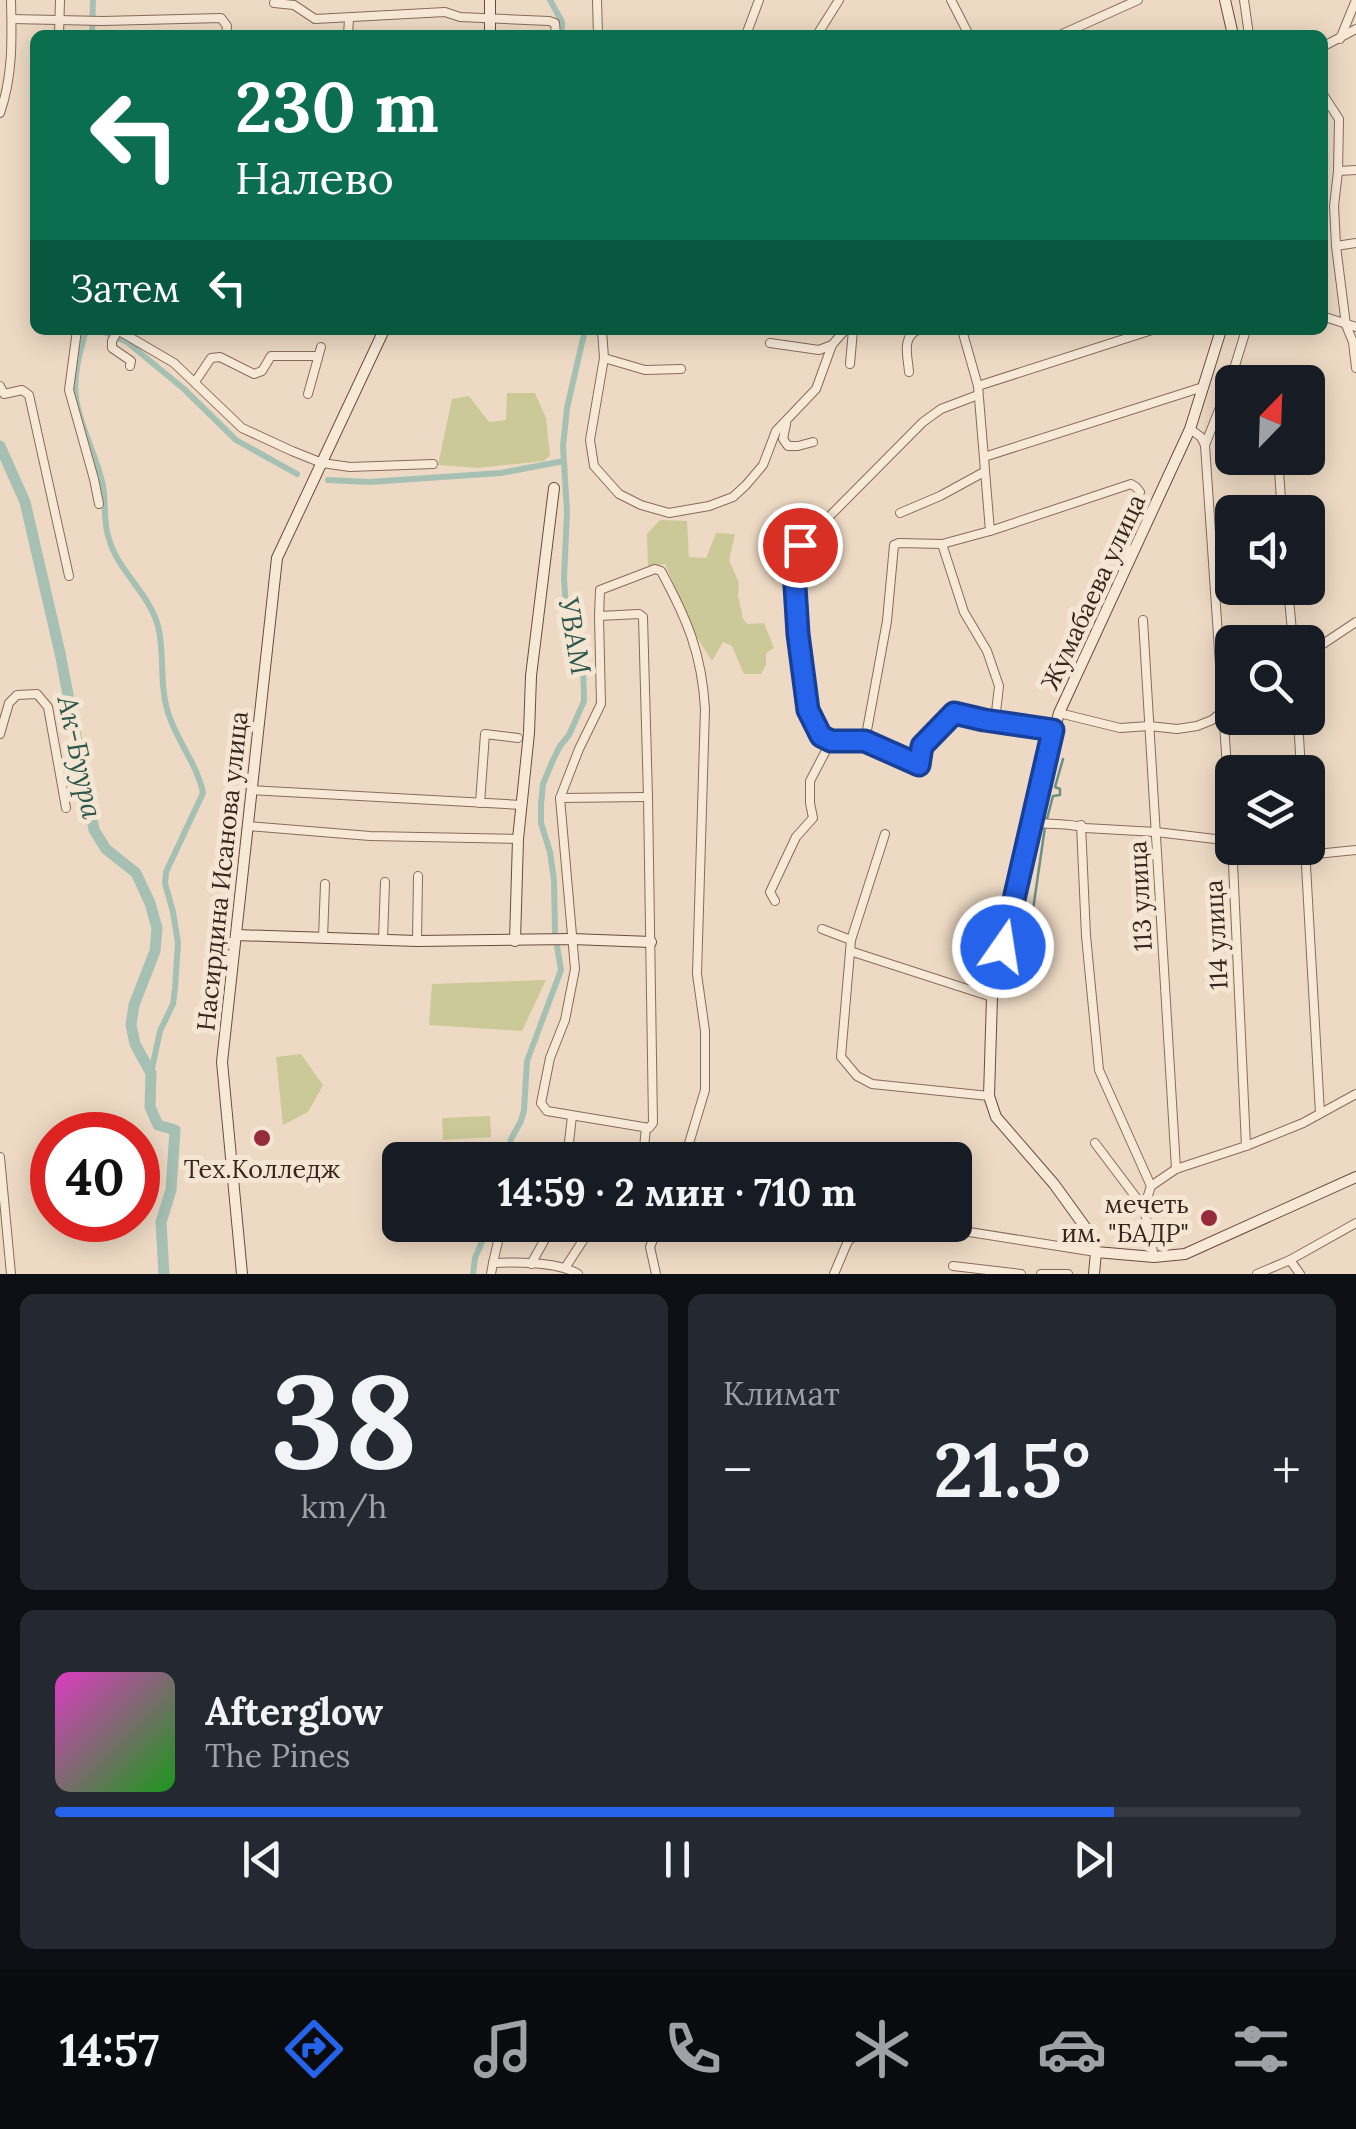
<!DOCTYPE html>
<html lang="ru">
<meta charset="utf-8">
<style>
:root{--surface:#171b24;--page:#242831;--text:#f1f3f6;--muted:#9ea1a6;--line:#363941;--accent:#2563eb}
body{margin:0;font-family:Lora,serif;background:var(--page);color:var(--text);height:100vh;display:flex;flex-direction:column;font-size:38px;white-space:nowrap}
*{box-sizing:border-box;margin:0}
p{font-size:32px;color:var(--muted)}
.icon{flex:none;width:55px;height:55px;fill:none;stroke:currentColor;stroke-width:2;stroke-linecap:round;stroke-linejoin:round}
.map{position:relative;height:1274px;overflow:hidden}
.side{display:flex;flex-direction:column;gap:20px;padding:20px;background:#0d0f14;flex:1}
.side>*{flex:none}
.top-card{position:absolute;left:30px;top:30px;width:1298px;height:305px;border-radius:15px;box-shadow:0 5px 25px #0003;background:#0b6e4f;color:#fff;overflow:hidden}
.needle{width:65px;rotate:23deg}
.tools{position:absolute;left:1215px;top:365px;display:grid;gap:20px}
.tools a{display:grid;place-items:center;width:110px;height:110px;border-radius:15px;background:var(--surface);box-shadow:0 5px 25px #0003;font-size:50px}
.speed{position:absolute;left:30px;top:1112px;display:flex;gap:20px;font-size:50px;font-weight:700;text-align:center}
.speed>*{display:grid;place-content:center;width:130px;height:130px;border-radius:50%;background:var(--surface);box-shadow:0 5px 25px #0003;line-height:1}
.speed .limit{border:15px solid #d22;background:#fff;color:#111}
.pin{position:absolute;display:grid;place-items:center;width:85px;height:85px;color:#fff;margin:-42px;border:5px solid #fff;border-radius:50%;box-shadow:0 2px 10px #0007}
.me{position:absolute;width:110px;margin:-55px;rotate:13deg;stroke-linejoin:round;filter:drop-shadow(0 0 8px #0008)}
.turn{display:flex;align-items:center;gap:35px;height:210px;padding:0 40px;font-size:45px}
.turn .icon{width:130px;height:130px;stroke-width:2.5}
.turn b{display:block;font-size:70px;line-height:85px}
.then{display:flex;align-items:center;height:95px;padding:0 40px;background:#0003;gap:20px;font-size:38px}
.big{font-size:75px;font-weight:700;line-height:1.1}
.side .card{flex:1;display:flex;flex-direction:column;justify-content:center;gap:15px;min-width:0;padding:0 35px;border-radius:15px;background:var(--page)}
.side .dial{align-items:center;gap:0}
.dial b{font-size:130px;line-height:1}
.song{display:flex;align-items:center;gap:30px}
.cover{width:120px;height:120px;border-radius:15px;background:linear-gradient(135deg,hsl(310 70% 55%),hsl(120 70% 35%))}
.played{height:10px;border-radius:5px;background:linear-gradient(90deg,var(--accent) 85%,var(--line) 85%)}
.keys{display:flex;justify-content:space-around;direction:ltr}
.heat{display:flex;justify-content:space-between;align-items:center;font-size:55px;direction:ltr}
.side .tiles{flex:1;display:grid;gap:20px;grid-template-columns:1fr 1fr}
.card:last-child{grid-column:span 2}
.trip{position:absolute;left:382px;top:1142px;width:590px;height:100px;border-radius:15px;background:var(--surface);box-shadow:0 5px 25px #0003;font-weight:700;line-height:100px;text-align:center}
.tabs{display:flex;height:160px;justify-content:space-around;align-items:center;background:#090b0e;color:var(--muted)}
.tabs .icon{width:70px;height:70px}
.tabs .active{color:var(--accent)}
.tabs b{font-size:45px;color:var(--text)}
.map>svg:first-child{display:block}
.green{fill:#ccc998}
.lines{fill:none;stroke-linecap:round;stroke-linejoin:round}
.stream{stroke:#6d8f81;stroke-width:2.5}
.canal{stroke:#a6c1b4;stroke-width:6}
.river{stroke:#a6c1b4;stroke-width:11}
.street-casing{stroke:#886b5b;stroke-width:10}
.secondary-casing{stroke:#6a4c3e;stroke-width:12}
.street{stroke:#f8e9d7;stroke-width:8}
.secondary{stroke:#f8e9d7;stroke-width:10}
.route-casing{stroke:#184099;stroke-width:25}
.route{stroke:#2563eb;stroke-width:18}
.poi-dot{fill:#962b3e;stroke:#f5e6d3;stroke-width:4}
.labels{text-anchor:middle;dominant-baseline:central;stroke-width:10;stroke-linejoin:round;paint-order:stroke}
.street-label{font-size:25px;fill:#38261e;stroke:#f5e6d3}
.poi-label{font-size:25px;fill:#38261e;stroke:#f5e6d3}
.water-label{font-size:28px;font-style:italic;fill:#2e584e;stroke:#f5e6d3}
</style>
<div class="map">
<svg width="1356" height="1274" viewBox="0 0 1356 1274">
<rect width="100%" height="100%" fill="#eedac4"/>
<g class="green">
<polygon points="507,393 535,393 546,418 550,455 544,461 478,468 438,465 452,399 469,396 489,422 506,420"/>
<polygon points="660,520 687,521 689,557 706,558 716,533 735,534 729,560 739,583 738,595 743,619 747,624 764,623 774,648 766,653 766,665 761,674 744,674 732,646 723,642 712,661 696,636 665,564 648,566 647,534"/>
<polygon points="546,980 522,1031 429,1025 432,984"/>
<polygon points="301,1054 323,1085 308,1112 283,1125 276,1057"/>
<polygon points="490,1116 491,1137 443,1140 442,1118"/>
</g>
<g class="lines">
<g class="stream">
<polyline points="1047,819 1053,796 1060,795 1060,789 1055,787 1063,759"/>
<polyline points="1028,944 1045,827"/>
</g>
<g class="canal">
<polyline points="550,0 562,22 562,35"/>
<polyline points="92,35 93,0"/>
<path d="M86 330C80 352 73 375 76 398 80 428 97 456 103 486 106 503 103 523 109 539 118 571 149 593 158 626 165 653 159 682 167 709 175 739 197 763 203 793L166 872 165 883 173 912 178 943 175 988 173 1004 160 1031 151 1073"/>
<polyline points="100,330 127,342 184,389 236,440 297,474"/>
<polyline points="328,480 369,482 501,473 564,461"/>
<polyline points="507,1160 511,1139 521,1121 524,1110 527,1061 561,970 555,934 554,880 550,852 541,823 541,804 543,784 553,760 560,746 569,735 584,701 583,660 566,609 564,578 567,512 563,446 567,408 585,330"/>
<polyline points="473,1274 475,1258 489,1225"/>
</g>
<polyline class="river" points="0,446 25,502 60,653 94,830 106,849 136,873 150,903 157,928 155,951 134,1005 131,1025 135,1044 151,1073 150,1107 158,1125 175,1130 171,1190 161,1222 164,1274"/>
<g class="street-casing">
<g id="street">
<polyline points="597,0 598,35"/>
<polyline points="951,0 969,35"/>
<polyline points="1244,0 1249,35"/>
<polyline points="274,3 294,5 315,19 445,12 460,17 549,21 555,23 556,35"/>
<polyline points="12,19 103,21 221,18 227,26 226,35"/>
<polyline points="59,35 60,0"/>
<polyline points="348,35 349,19"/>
<polyline points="746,35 759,0"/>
<polyline points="817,35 839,0"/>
<polyline points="1060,35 1138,0"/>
<polyline points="1340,39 1356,0"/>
<polyline points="1322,47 1356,29"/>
<polyline points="1322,93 1339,119 1338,171 1334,206 1336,246 1346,325 1353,342 1356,368"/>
<path d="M0 113C13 76 12 39 11 0"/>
<polyline points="1338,171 1356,170"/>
<polyline points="1336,246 1356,243"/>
<polyline points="1322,316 1356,327"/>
<polyline points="77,330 69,390 94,479 99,504"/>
<polyline points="602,330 604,358 590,440 594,466 619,494 641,505 669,513 709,506 733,497 746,485 763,465 776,431 816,389 832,345 845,330"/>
<polyline points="962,330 978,386 990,531 1131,484 1136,487 1140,492 1125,540 1129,557"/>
<polyline points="770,343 819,350 832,345"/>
<polyline points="604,358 645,370 681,369"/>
<polyline points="850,364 853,330"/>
<polyline points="130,366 131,361 112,348 112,341 117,332 121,332 174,363 242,428 292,451 322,463 350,467 433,464"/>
<path d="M909 372C908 357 901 337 918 330"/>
<polyline points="195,382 211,358 220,357 254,374 262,371 271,356 318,356"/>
<polyline points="0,386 4,394 22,390 29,395 69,576"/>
<polyline points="978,386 1152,330"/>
<polyline points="308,394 321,347"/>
<polyline points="978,395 941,409 923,422 801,545 794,570 798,634 808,710 821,736 831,741 865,741 919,765 922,746 954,713 995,721"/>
<polyline points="786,424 783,439 788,446 798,446 813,442"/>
<polyline points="1190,429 1201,437 1205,445 1232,841 1246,1146"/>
<polyline points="1205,445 1229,385 1246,330"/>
<polyline points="984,457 1203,387"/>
<polyline points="1278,458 1282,512"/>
<polyline points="900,513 940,496 984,472"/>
<polyline points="942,544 964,612 987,651 999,686 995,721 1053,730"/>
<polyline points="1288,588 1293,642"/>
<path d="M599 616 601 704 579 749 560 798 575 969 565 1020 550 1058 541 1103 547 1111 649 1128 653 1123 648 797 643 617 639 614 599 616 600 590 655 569 661 571C687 619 702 654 705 709L697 974 705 1031V1090L684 1160"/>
<polyline points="1143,620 1176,1169"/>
<polyline points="1308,654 1356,622"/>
<polyline points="1059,713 1120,728 1149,726 1177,729 1197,726 1212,720 1232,704"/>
<polyline points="1298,718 1301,772"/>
<polyline points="0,734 9,703 17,695 37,694 48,707 66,808"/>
<polyline points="865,741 887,621 894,545 899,543 942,544 990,531"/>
<polyline points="251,790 522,805"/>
<polyline points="560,798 648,797"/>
<polyline points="480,803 485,734 518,738"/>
<path d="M1031 822C1048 825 1073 823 1085 828L1156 832 1232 841"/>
<polyline points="1081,825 1086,936 1099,1070 1151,1186"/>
<polyline points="248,826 370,836 518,839"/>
<polyline points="885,834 851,940 841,1057 857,1076 872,1084 989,1096"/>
<polyline points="1265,848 1306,855 1356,850"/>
<polyline points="1305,848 1320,1113"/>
<polyline points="775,901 770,892 796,837 813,818 810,803 810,781 831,741"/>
<polyline points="822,929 851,940"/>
<polyline points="323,938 325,884"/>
<polyline points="383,940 385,882"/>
<polyline points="417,941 418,876"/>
<polyline points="850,951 992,997"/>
<polyline points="1095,1143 1144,1208"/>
<polyline points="0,1157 11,1274"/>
<polyline points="567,1160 572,1116"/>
<polyline points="638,1160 644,1147 646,1128"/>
<polyline points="925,1225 1096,1252"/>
<polyline points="1154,1257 1144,1208 1151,1186 1176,1169 1246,1146 1303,1123 1356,1094"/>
<polyline points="1290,1260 1300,1274"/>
<polyline points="493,1263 499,1237 508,1225"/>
<polyline points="531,1264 553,1225"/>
<polyline points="953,1266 1021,1274"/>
<polyline points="565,1268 593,1225"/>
<path d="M491 1274 493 1263C516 1262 559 1262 578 1274"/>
<polyline points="656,1274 650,1247 659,1225"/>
<polyline points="834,1274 848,1241 871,1225"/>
<polyline points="1041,1274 1068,1274"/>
<polyline points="1257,1274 1290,1260 1356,1223"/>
</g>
</g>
<g class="secondary-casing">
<g id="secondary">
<polyline points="490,0 490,35"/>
<polyline points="1225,0 1233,35"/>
<polyline points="236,935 417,941 572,939 651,942"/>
<polyline points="515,941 518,839 529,733 531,676 554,488"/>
<polyline points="1096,1252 1154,1257 1185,1254 1356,1177"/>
<polyline points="242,1274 222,1062 277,558 384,330"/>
<polyline points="1094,1274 1096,1252 1088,1231 1054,1184 996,1117 989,1096 992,997 1036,798 1059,713 1190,429 1221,330"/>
</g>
</g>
<use href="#street" class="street"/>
<use href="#secondary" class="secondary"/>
</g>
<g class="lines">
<g class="route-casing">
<polyline id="route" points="800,545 794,570 798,634 808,710 821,736 831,741 865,741 919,765 922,746 954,713 984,720 1053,730 1003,947"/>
</g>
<use href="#route" class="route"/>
</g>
<g class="poi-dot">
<circle cx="262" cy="1138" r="10"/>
<circle cx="1209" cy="1218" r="10"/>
</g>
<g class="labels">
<g class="street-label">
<text transform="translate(1093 592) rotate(-65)">Жумабаева улица</text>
<text transform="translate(222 871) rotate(-84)">Насирдина Исанова улица</text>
<text transform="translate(1140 896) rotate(-93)">113 улица</text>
<text transform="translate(1216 935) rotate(-93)">114 улица</text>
</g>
<g class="poi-label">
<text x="262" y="1169">Тех.Колледж</text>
<text x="1189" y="1204" text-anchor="end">мечеть<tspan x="1189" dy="29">им. "БАДР"</tspan></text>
</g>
<g class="water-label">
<text transform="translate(575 636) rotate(80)">УВАМ</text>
<text transform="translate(80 757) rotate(78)">Ак-Буура</text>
</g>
</g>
</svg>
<div class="tools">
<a><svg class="needle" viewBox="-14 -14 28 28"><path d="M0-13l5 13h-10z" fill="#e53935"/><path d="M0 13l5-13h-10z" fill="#9ea1a6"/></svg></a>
<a><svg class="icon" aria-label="sound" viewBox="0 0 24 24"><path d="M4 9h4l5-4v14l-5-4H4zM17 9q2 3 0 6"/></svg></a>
<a><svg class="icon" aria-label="search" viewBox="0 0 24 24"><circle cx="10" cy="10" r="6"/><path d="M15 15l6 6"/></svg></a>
<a><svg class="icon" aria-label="layers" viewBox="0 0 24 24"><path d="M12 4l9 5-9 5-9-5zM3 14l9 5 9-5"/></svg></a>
</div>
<div class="speed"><div class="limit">40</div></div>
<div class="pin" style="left:800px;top:545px;background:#d93025"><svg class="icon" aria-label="arrive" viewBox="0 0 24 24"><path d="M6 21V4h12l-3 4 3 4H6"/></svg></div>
<svg class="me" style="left:1003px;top:947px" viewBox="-20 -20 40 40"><circle r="17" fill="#2563eb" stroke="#fff" stroke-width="3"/><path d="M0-11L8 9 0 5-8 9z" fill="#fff"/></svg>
<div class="trip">14:59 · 2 мин · 710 m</div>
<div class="top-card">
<div class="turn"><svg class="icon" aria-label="left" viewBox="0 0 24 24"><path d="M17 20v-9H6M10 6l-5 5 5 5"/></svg><div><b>230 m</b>Налево</div></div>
<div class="then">Затем<svg class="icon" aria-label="left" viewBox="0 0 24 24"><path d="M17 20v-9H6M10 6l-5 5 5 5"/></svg></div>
</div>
</div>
<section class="side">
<div class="tiles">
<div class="card dial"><b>38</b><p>km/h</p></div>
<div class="card"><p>Климат</p>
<div class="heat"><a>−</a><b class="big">21.5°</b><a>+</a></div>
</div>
<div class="card">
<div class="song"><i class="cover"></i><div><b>Afterglow</b><p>The Pines</p></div></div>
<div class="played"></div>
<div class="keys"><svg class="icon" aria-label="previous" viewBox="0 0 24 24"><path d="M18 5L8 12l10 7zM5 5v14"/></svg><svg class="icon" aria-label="pause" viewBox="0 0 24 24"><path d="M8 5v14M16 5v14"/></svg><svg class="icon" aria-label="next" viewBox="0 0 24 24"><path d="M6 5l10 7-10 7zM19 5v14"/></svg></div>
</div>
</div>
</section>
<nav class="tabs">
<b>14:57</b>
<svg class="icon active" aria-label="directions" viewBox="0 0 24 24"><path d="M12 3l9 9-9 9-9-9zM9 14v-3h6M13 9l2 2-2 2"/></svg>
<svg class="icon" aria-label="music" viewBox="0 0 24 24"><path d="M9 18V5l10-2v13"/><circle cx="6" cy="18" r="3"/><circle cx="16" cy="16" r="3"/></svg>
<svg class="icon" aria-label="phone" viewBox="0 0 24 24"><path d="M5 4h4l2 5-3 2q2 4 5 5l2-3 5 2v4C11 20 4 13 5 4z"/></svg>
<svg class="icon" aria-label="climate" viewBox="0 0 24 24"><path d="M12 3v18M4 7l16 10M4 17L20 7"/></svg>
<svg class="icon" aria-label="car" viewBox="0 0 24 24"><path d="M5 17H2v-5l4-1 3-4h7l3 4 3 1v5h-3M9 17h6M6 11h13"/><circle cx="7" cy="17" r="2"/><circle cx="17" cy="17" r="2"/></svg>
<svg class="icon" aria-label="filters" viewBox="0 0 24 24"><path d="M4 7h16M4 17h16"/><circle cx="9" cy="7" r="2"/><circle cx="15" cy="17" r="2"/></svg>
</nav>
